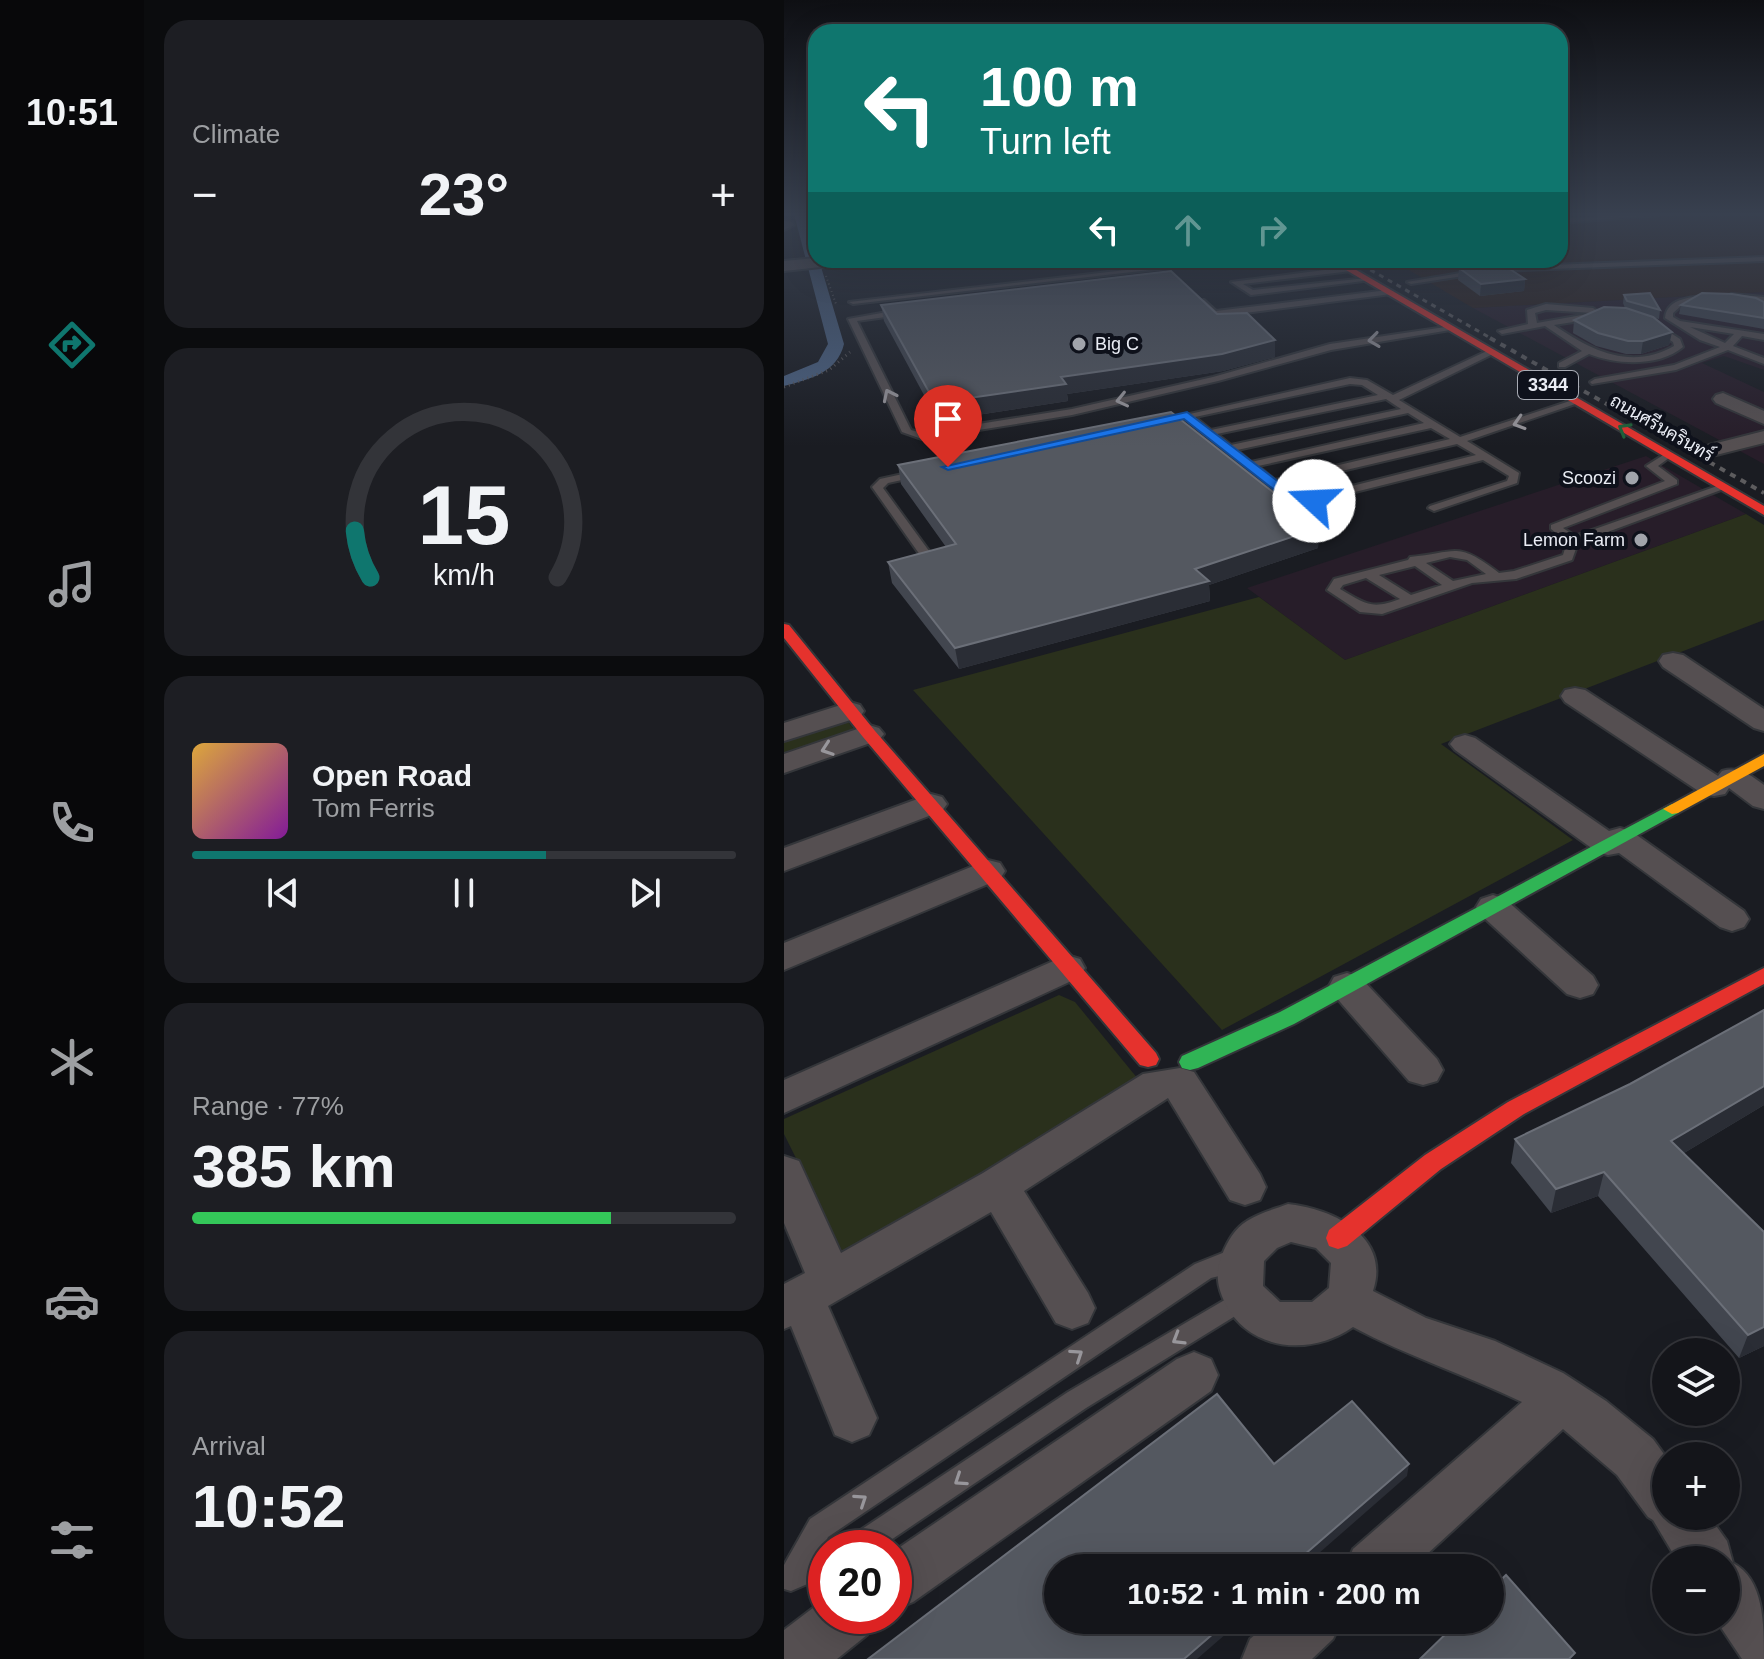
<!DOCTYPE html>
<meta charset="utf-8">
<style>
:root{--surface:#14151a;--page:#1d1e23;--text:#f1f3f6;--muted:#9d9fa2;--line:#333439;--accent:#0f766e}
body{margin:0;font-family:Arial,Sarabun,sans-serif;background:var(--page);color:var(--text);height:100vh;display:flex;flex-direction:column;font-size:30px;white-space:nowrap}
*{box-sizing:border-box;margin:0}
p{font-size:26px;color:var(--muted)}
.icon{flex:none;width:44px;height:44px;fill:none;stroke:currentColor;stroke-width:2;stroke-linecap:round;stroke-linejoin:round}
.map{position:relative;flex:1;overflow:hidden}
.details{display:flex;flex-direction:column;gap:20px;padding:20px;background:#0b0c0e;width:640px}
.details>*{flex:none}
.hud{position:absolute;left:24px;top:24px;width:760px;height:244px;border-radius:24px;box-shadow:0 8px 32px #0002,0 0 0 2px var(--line);background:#0f766e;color:#fff;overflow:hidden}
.fabs{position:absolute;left:868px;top:1338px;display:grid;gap:16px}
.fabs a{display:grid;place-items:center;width:88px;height:88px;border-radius:50%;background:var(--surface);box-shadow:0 8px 32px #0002,0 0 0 2px var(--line);font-size:40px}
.speed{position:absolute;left:24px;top:1530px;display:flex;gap:16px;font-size:40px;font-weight:700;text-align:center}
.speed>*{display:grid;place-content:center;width:104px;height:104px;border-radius:50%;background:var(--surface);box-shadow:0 8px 32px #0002,0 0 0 2px var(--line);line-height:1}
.speed .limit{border:12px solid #d22;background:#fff;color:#111}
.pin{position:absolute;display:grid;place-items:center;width:68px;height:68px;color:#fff;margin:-82px -34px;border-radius:50% 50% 50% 0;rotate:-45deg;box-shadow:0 0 8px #0007}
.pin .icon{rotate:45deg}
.me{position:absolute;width:88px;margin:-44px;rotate:290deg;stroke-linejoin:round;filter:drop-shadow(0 0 6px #0008)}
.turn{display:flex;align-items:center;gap:28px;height:168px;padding:0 40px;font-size:36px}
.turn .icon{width:104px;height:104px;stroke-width:2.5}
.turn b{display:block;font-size:56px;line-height:68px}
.lanes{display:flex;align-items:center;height:76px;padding:0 40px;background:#0003;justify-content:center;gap:40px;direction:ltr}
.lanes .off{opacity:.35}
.big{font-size:60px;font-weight:700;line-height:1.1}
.details .widget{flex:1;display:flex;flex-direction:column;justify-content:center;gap:12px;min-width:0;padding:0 28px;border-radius:24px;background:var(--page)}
.details .dial{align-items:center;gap:0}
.dial svg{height:208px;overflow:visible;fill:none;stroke:var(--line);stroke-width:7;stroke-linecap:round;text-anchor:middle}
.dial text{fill:var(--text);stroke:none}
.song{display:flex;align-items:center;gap:24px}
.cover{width:96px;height:96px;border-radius:12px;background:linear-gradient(135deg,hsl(40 70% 55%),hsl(290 70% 35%))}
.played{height:8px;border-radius:4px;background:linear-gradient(90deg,var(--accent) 65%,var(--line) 65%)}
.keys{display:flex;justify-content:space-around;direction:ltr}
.heat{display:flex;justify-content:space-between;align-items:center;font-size:44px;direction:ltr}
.charge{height:12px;border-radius:6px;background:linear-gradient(90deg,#34c759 77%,var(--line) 0)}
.trip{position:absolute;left:260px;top:1554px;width:460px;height:80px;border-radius:40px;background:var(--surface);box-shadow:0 8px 32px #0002,0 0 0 2px var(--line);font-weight:700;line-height:80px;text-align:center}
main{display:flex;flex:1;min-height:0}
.tab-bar{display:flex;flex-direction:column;width:144px;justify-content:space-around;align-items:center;background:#08080a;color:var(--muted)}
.tab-bar .icon{width:56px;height:56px}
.tab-bar .selected{color:var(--accent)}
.tab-bar b{font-size:36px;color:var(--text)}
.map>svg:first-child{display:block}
.commercial{fill:#271d29}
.industrial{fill:#2b1d18}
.green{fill:#2a301c}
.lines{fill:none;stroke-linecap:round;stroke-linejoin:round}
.canal{fill:#4c6282;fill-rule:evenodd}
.lane-casing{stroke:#34363a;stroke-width:4}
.street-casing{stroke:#34363a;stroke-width:4}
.fast-casing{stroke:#34363a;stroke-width:4}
.slow-casing{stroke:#34363a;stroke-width:4}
.jam-casing{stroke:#34363a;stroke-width:4}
.path-far1{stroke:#5b585b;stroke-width:2;stroke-dasharray:1 3;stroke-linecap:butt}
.path{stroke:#5b585b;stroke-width:3;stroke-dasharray:1 4;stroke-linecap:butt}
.lane{fill:#554f51;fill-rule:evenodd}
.street{fill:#554f51;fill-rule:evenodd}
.fast{fill:#30b455;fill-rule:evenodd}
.slow{fill:#ff9f0a;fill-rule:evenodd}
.jam{fill:#e5322d;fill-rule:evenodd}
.rail-far1{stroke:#5d5c5e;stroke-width:3;stroke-dasharray:5 5;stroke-linecap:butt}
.rail{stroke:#5d5c5e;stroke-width:4;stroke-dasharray:6 6;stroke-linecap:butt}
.wall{fill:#42464f}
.shaded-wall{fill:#2a2d35}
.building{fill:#545860;stroke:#6b6f78;stroke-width:2}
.oneway{stroke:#98969b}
.oneway2{stroke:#1f6238}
.route{fill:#1a73e8;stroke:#114b97;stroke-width:2}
.poi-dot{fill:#a1a4ab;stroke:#0e111b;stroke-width:3}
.labels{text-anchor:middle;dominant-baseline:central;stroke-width:8;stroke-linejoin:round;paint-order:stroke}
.far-poi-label{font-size:18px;fill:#eaedf5;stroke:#0e111b;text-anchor:end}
.shield{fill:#0e111b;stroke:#a8abb4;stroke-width:2}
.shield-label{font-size:18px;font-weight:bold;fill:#eaedf5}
.far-street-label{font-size:18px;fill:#eaedf5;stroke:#0e111b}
</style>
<main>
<nav class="tab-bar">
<b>10:51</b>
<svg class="icon selected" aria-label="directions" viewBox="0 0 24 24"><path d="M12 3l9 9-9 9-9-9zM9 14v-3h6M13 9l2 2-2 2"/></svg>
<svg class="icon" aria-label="music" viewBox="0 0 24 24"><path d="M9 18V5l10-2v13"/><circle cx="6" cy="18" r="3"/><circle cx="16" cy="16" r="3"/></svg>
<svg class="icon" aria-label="phone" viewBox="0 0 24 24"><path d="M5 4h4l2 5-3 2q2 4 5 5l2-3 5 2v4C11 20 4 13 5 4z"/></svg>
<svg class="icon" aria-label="climate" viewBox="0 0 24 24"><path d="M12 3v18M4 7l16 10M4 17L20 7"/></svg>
<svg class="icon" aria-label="car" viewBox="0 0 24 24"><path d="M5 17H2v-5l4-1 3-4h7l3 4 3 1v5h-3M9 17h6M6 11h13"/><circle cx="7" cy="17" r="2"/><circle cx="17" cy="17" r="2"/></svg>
<svg class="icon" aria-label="filters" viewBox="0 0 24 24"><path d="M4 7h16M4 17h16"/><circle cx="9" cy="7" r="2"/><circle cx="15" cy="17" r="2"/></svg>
</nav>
<section class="details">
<div class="widget"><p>Climate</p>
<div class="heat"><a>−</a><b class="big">23°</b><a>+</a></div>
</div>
<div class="widget dial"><svg viewBox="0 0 100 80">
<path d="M14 69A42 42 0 1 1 86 69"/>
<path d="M14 69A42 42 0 0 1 8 51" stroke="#0f766e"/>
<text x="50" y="56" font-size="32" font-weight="700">15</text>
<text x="50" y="72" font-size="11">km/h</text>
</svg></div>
<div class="widget">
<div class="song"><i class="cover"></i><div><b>Open Road</b><p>Tom Ferris</p></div></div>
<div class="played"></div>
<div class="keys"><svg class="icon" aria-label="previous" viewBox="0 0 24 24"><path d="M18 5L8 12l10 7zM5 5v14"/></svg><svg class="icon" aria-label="pause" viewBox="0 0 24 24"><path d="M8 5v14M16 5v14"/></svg><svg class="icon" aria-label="next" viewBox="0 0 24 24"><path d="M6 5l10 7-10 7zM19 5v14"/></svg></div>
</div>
<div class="widget"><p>Range · 77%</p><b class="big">385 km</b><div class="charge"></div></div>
<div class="widget"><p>Arrival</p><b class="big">10:52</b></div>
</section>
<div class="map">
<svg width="980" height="1659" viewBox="0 0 980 1659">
<rect width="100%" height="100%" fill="#1a1c22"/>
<g class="commercial">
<polygon points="980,292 980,370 940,356 918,363 980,392 980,464 689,308"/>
<polygon points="862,456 962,514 561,660 463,588"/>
</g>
<polygon class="industrial" points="817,214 980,214 980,292 689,308 608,260 776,260 776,216"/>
<g class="green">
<polygon points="962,514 980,525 980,620 657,744 789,840 438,1030 129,690 475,597 561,660"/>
<polygon points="61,718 72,732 0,756 0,738"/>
<polygon points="275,995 291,1002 354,1079 61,1257 0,1134 0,1119"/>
</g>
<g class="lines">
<path class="canal" d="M10 214H22L32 248V260H35L60 344C53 373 26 379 0 386V376L34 362 44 344Z"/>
<g class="lane-casing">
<g id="lane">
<polygon points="851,214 886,214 776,223 776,219"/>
<polygon points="980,257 980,261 712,271 627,284 623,282 712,267"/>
<polygon points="428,260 453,260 69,304 65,302"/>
<polygon points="564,267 567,271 459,284 469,290 583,278 587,280 467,295 447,282"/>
<polygon points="604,290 607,294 430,317 413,302 420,300 432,311"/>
<polygon points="947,294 980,297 980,301 950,298"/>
<path d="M927 295 930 299 899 304 889 313V317L896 321 980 334V340L958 336 949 346 980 358V364L944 350 892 370 808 384 806 382 811 379 890 365 936 347 916 340 881 318C883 297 910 297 927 295ZM906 327 950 334 941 343Z"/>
<path d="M762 304 809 308 813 311 810 313H818V317L815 318 770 325C806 350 847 371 890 346L889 342 868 328 867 326 871 323 896 339 899 347C875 367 833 365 805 354L781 367H775V363L798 351 761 326 718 334 714 331 744 324 743 310ZM762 310 809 313 753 323 751 313Z"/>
<polygon points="120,309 124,312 123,314 73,321 127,430 138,433 288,409 429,377 546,344 668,326 672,329 547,350 434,381 288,415 138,439 118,432 64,319"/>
<path d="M705 350 713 352 615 400 676 437 789 400 797 402 683 441 735 473 733 483 650 511 644 508 646 506 723 481 725 476 699 460 519 505 503 500 401 419 375 425 370 422 566 378 583 380 609 395ZM566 384 578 385 594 395 427 430 411 417ZM602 399 617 409 447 445 433 434ZM624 413 640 423 467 462 453 450ZM647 428 666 439 491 480 474 466ZM673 444 692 455 520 498 511 496 498 485Z"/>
<path d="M884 452 889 455 874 466 893 480V484L779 528 791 536 936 485 945 487 794 543 788 560 732 579 688 583 598 614 576 612 543 590 550 579 624 560 626 557C673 553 672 540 715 573L730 571 779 555 783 542 767 529V525L881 481 862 466ZM666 557 683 560 702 574 669 581 642 563ZM631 566 658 585 627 595 595 575ZM582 578 616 599C587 610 582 604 556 589L559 585Z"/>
<polygon points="137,470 141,471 141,475 104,483 99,488 156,566 150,570 146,569 88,487 96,479"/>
<polygon points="451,1248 459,1251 462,1258 451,1272 427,1278 44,1537 37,1551 42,1549 42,1576 7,1591 0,1589 0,1565 26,1519 411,1264"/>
<polygon points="461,1288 469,1291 472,1298 469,1305 302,1408 95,1548 59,1548 63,1539 284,1392"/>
</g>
</g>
<g class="street-casing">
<g id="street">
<polygon points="0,221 8,222 10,225 0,230"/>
<polygon points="32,258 63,260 55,265 0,271 0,261"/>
<polygon points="939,393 980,411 980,424 932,403 929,399 932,395"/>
<polygon points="980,431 980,443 932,455 922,449 925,445"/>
<polygon points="889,653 899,655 980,709 980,731 970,728 879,667 875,661 879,655"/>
<path d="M791 688 801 690 934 776 938 771C956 766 966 775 980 785V809L969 806 945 788 941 794 930 796 919 794 781 702 777 696 781 690Z"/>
<polygon points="66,702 76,705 80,711 76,717 0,741 0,723"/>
<polygon points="85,725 95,728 100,734 95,740 0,773 0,754"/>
<polygon points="681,735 691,738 825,831 836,828 847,831 960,911 965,919 960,927 948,931 936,927 835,853 824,855 813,852 671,750 666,744 671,738"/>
<polygon points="147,794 158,797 163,804 158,811 0,871 0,848"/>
<polygon points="204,860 216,863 221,871 216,879 0,970 0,943"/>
<polygon points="709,895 721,899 809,976 814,985 809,994 796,998 783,994 697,915 692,907 697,899"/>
<polygon points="283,955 296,959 301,968 296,977 0,1113 0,1080"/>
<polygon points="563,973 576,977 653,1059 659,1070 653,1081 639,1085 625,1081 550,995 545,986 550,977"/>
<polygon points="396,1068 410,1072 476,1174 482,1187 476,1200 461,1205 446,1200 384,1098 240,1191 304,1293 311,1308 304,1323 288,1329 272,1323 207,1212 44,1306 93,1418 85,1435 68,1442 51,1435 7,1326 0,1329 0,1284 21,1273 0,1223 0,1156 15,1161 57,1253 199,1173 359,1074"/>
<path d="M504 1204C549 1209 607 1236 589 1291L642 1318 711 1341 779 1373 822 1401 869 1439 882 1457V1516H925L943 1541 949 1563C980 1579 980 1624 980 1659H958L932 1620H942V1560H893L869 1520 864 1517 833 1475 779 1429 628 1568H561L569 1549 738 1402C682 1375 623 1356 569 1327 526 1357 465 1351 441 1303 433 1286 431 1273 438 1255 443 1242 451 1228 463 1221 475 1213 491 1209 504 1204ZM507 1242 532 1248 547 1263 545 1288 528 1302H496L479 1286 480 1261 493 1248Z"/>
<polygon points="410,1352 427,1359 434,1375 427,1391 129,1602 110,1610 110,1551 393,1359"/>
<polygon points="42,1598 42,1616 92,1616 83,1635 53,1659 0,1659 0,1630"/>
<polygon points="488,1620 558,1620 549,1639 528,1659 458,1659 466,1639"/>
</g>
</g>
<g class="fast-casing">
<polygon id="fast" points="888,804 897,809 894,813 510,1024 414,1068 406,1070 398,1068 395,1062 398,1056 496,1012"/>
</g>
<g class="slow-casing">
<polygon id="slow" points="980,754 980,766 894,813 888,814 879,809"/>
</g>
<g class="jam-casing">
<g id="jam">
<polygon points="545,260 555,260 980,506 980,515"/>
<polygon points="0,624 5,625 91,731 372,1053 375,1059 372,1065 364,1067 356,1065 79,737 0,638"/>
<polygon points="980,968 980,984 740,1114 657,1169 563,1246 554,1249 545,1246 542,1238 545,1230 641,1155 724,1102"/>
</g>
</g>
<g class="path-far1">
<polyline points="22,214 31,248"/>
<polyline points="42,276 52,304"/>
</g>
<polyline class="path" points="0,387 45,370 66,352"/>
<use href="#lane" class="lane"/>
<use href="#street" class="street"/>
<use href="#fast" class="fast"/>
<use href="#slow" class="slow"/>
<use href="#jam" class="jam"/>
<polyline class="rail-far1" points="569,260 710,340"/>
<polyline class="rail" points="706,338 980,493"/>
</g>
<g class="wall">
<polygon points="675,268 741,279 740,291 696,296 674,280"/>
<polygon points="840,295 876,310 875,319 871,318 888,332 885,345 857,354 842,354 812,346 789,333 790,320 841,308 839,303"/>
<polygon points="980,302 980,329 895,314 897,305"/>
<polygon points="97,305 433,314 491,357 439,371 283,394 284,401 154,421 100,321"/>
<polygon points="114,465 535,528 534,548 425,585 426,601 175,669 108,583 104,562 162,547 117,484"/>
<polygon points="980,1010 980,1105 900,1153 980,1232 980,1346 955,1358 814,1196 767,1213 727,1163 731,1139 846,1084"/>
</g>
<g class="shaded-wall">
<polygon points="741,279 740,291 696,296 697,284"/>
<polygon points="888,332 885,345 857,354 859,341"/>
<polygon points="491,340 491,357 439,371 283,394 284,401 154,421 151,403 277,377"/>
<polygon points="535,528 534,548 425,585 426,601 175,669 171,648"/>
<polygon points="980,1086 980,1105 880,1165 887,1141"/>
<polygon points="820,1172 814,1196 767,1213 772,1189"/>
<polygon points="980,1327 980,1346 955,1358 964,1335"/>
<polygon points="625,1464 623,1476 518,1568 505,1568"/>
<polygon points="445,1620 458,1620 413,1659 400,1659"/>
</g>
<g class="building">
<polygon points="715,262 741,279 697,284 675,268"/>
<polygon points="387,271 433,314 463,313 491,340 438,354 277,377 282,384 151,403 97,305"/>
<polygon points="866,293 876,310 843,301 840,295"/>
<polygon points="918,293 948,294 972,298 980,302 980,318 897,305"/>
<polygon points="820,307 842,308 869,317 888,332 859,341 844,341 814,333 790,320"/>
<polygon points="387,412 535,528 411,569 425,581 171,648 104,562 172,544 114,465"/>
<polygon points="980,1010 980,1086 887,1141 980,1232 980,1327 964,1335 820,1172 772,1189 731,1139 846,1084"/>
<polygon points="433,1394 490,1464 568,1401 625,1464 505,1568 274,1568 274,1620 445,1620 400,1659 84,1659"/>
<polygon points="722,1575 791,1653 785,1659 636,1659 676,1620 706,1620 706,1590"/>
</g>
<defs><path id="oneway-chevron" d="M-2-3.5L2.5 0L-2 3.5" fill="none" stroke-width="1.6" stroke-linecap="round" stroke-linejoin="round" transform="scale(2)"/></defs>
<g class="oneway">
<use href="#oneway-chevron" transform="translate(590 340) rotate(172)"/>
<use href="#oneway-chevron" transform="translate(105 395) rotate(-116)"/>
<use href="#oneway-chevron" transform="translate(338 400) rotate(167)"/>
<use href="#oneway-chevron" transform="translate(735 423) rotate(163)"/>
<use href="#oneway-chevron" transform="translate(43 749) rotate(161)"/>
<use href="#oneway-chevron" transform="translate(394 1339) rotate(149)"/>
<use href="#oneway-chevron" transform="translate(293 1355) rotate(-34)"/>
<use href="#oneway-chevron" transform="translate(176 1480) rotate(146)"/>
<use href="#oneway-chevron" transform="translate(77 1500) rotate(-34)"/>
</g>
<use class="oneway2" href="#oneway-chevron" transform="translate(840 429) rotate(-150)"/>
<linearGradient id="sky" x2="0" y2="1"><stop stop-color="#0e0f13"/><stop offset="0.48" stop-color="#38404f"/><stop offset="1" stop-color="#38404f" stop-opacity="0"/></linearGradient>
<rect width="980" height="446" fill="url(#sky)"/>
<polygon class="route" points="403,412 512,495 537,501 519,506 503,500 400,419 164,470 158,467"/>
<g class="poi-dot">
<circle cx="295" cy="344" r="8"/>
<circle cx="848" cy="478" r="8"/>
<circle cx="857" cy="540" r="8"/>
</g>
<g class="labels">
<g class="far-poi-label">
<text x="311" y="344" text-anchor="start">Big C</text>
<text x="832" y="478">Scoozi</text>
<text x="841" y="540">Lemon Farm</text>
</g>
<rect class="shield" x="734" y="371" width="60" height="28" rx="6"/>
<g class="shield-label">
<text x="764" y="385">3344</text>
</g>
<g class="far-street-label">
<text transform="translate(878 428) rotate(30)">ถนนศรีนครินทร์</text>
</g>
</g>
</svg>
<div class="fabs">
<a><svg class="icon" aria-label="layers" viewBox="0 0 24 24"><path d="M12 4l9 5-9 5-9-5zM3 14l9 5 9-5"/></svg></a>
<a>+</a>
<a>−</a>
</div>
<div class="speed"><div class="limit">20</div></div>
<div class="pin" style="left:164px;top:467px;background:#d93025"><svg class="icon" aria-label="arrive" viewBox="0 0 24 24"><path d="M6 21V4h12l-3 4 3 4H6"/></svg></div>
<svg class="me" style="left:530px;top:501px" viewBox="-20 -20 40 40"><circle r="19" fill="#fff"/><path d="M0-13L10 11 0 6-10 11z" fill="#1a73e8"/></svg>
<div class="trip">10:52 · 1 min · 200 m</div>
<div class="hud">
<div class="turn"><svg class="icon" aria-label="left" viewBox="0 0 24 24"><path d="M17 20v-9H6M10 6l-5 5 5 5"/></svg><div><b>100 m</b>Turn left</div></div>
<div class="lanes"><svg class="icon" aria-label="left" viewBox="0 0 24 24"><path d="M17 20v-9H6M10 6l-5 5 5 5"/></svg><svg class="icon off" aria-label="ahead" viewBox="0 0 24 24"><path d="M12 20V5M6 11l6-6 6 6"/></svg><svg class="icon off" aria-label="right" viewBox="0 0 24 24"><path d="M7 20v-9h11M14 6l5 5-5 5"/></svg></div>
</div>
</div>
</main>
